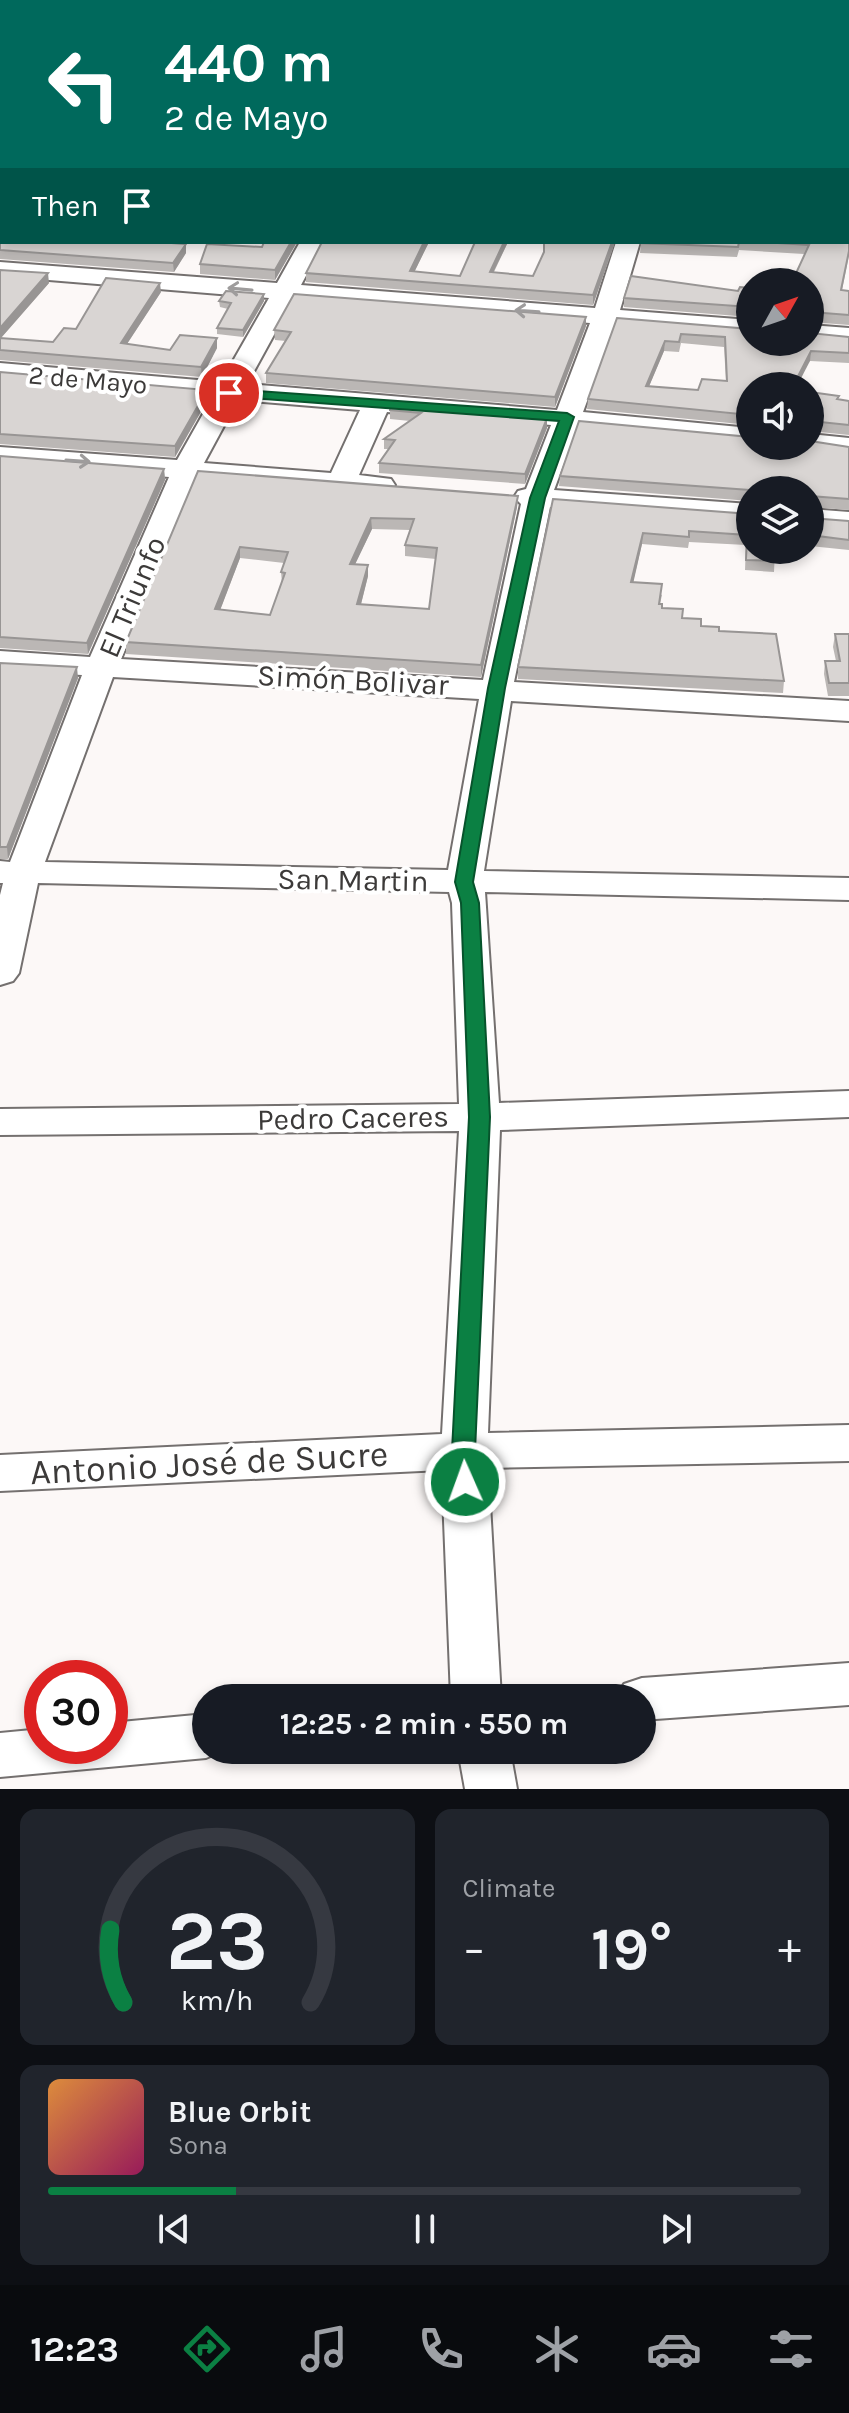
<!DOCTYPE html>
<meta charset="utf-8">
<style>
:root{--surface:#171b24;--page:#20242c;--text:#f1f3f6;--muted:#9ea1a6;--line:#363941;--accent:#0b8043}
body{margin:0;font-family:Karla,sans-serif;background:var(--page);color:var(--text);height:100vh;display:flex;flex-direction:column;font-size:30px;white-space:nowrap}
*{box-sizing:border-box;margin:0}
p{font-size:26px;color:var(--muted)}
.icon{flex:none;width:44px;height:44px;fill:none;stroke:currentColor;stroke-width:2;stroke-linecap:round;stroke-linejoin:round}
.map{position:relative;height:1789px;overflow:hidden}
.details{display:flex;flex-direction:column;gap:20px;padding:20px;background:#0d0f14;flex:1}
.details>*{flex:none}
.guide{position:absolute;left:0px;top:0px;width:850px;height:244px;box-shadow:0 4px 12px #0003;background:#00695c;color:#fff;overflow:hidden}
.needle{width:52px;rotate:50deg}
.controls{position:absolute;left:736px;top:268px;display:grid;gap:16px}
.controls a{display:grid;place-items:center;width:88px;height:88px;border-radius:50%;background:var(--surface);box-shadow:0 4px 12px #0003;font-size:40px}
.speed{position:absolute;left:24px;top:1660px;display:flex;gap:16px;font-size:40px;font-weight:700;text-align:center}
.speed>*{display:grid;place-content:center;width:104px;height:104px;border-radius:50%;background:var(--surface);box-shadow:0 4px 12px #0003;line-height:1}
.speed .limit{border:12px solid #d22;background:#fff;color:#111}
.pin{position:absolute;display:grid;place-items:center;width:68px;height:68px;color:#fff;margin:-34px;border:4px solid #fff;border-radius:50%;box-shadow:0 2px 8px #0007}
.me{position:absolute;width:88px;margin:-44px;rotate:358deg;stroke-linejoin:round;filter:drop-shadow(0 0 6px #0008)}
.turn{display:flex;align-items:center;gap:28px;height:168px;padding:0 32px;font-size:36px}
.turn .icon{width:104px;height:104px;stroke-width:2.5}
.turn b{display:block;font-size:56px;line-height:68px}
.then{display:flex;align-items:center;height:76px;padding:0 32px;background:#0003;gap:16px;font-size:30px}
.big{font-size:60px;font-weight:700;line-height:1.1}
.details .card{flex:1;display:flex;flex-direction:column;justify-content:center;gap:12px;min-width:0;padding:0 28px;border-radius:16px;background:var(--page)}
.details .dial{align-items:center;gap:0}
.dial svg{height:208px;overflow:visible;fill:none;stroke:var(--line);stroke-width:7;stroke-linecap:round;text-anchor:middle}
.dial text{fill:var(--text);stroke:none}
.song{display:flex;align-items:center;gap:24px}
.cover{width:96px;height:96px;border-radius:12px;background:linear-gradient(135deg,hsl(30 70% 55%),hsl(330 70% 35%))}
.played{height:8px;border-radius:4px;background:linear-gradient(90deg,var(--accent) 25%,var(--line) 25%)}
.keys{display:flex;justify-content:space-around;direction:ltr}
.heat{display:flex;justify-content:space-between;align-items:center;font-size:44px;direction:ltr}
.details .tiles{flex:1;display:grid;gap:20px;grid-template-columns:1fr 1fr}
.card:last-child{grid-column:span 2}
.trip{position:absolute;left:192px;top:1684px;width:464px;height:80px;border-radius:40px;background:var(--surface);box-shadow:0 4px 12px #0003;font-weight:700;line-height:80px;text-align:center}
.tabs{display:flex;height:128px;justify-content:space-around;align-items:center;background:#090b0e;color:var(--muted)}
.tabs .icon{width:56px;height:56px}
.tabs .selected{color:var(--accent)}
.tabs b{font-size:36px;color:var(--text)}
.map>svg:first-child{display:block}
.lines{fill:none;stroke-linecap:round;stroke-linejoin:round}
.minor-casing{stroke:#74706f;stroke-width:4}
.major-casing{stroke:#a08030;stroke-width:4}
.minor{fill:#fff;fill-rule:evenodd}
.major{fill:#e6ca80;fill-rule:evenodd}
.wall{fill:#bbb7b5;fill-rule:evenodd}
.shaded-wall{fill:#989594}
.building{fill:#d9d5d3;stroke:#989594;stroke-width:2;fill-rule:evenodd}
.oneway{stroke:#9e9c9c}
.route{fill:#0b8043;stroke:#07532c;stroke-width:2}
.labels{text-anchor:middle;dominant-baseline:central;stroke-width:8;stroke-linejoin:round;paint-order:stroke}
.far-street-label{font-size:26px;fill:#3c3a39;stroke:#fff}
.street-label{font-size:30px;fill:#3c3a39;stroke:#fff}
.near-street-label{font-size:36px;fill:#3c3a39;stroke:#fff}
</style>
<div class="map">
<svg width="849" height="1789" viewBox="0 0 849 1789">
<rect width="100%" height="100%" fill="#fcf8f7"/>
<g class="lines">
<g class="minor-casing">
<g id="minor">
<polygon points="696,0 717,0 695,2"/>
<polygon points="0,6 2,7 2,19 0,18"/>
<rect x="848" y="13" width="1" height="12"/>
<rect x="848" y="85" width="1" height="12"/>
<rect x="848" y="132" width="1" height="14"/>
<path d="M300 242H324L301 285 595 308 616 242H640L620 310 750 320V336L615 325 583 412 750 428V444L577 428 554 490 750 504V522L550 507 514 682 849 701V721L511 701 484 871 849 878V900L485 892 499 1103 849 1091V1117L500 1130 488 1433 849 1425V1461L488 1468 501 1698H451L442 1470 0 1491V1455L442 1434 459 1131 0 1135V1109L459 1104 452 903 449 892 38 883 19 973 13 981 0 985V895L3 883H0V861L10 862 82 675 0 671V651L90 657 169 477 0 463V447L177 460 212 398 0 379V363L221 382 269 298 0 276V262L277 283ZM293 300 590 323 557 410 247 384ZM238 400 360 410 331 473 204 463ZM387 412 551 425 526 489 518 491 514 497 521 504 483 680 121 659 196 479 381 494 391 491 395 485 391 479 359 475ZM113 677 479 699 448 870 45 862Z"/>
<polygon points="810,325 849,328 849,344 810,341"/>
<polygon points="810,434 849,438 849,454 800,448 810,446"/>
<polygon points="810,509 849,512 849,530 810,527"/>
<polygon points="849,1663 849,1705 642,1720 642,1698 617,1698 624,1684 642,1678"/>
<polygon points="206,1714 206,1750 225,1750 206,1758 0,1777 0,1733 42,1729 42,1746 110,1746 110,1723"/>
<polygon points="458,1750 510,1750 517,1789 465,1789"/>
</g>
</g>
<g class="major-casing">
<g id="major">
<polygon points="6,0 32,0 5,2"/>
<polygon points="69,0 96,0 68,2"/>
<polygon points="2,37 2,53 0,54 0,38"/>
</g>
</g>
<use href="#minor" class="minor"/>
<use href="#major" class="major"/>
</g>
<g class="wall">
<polygon points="0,173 2,242 186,253 174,272 0,259"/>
<polygon points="849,231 849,255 842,290 849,291 849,325 810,322 804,254 739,250 737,257 640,253 641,242 848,242"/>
<polygon points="297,242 275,280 200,274 200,264 262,247"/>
<polygon points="429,242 414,272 460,276 475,242 508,242 494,272 533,276 615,242 593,305 306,282 306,273"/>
<polygon points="0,270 49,283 1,338 53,342 76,329 161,292 127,344 170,350 217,348 202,377 0,360"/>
<polygon points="750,288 750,317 624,307 624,298 738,291"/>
<polygon points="219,301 264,301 243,337 217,334 217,328 228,309 220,307"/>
<path d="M617 318 849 337V363L810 361 750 386V425L587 409 588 399ZM681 343 724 347 726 381 698 390 649 386 664 351 679 352Z"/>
<polygon points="586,326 555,407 266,383 266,373 286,341 275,340 274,330"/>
<polygon points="0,372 207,401 175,457 0,444"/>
<polygon points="810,392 838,399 849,401 849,435 810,431"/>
<polygon points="390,406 547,418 547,428 525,484 379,473 379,463 389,449 384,449 384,439 410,421 390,419"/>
<polygon points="849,447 849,510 810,507 810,490 750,490 750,501 559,486 560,476"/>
<polygon points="0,456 164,469 165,480 88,654 0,648"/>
<path d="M198 471 518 496 517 507 481 677 126 654V642ZM372 529 410 530 405 545V556L436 559 429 609 361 604 368 576V565L355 564ZM240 558 284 563 281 572 282 583 270 615 220 610Z"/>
<polygon points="553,499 750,514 775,550 774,572 745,570 746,545 689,542 688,548 642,544 633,582 662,595 660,604 662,608 682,618 701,626 719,631 784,681 783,693 518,679 518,667"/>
<polygon points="810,518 849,521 849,550 810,546"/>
<polygon points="835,634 849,634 849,696 828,696 824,674 825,661 836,661 833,647"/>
<polygon points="0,663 78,678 8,859 0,859"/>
</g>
<g class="shaded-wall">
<polygon points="291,242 297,242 275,280 275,270"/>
<polygon points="424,242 429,242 410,281 410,271"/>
<polygon points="504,242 508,242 489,281 490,272"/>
<polygon points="612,242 615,242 593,305 593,295"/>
<polygon points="186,244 186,253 174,272 173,263"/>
<polygon points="48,273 49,283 0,339 0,328"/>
<polygon points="160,283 161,292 121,353 121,343"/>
<polygon points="264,294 264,301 243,337 243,330"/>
<polygon points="586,317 586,326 555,407 555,397"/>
<polygon points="217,338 217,348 202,377 201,367"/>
<polygon points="665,341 664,351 645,396 646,386"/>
<polygon points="811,351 810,361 797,386 793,386"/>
<polygon points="207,390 207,401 175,457 175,446"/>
<polygon points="547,418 547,428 525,484 525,474"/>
<polygon points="164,469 165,480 88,654 87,643"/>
<polygon points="518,496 517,507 481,677 481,665"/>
<polygon points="371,518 372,529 350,575 350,564"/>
<polygon points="643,533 642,544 631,593 631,582"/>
<polygon points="240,547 240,558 216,621 215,609"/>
<polygon points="368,565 368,576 358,616 357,604"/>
<polygon points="77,667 78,678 8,859 7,847"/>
</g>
<g class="building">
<polygon points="100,0 692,0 692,2 498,1 498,2 96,2"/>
<polygon points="2,45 2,64 0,64 0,46"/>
<polygon points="2,80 2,155 0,156 0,81"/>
<polygon points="2,172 2,242 157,242 186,244 173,263 0,250 0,173"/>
<polygon points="848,231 849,231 849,251 841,290 849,291 849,315 811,312 810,313 810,282 792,282 809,245 762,242 848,242"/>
<polygon points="264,242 291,242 275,270 200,264 207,244 262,247"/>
<polygon points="322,242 424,242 410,271 460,276 475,242 504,242 490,272 533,276 544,252 544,242 612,242 593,295 306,273"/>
<polygon points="641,242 739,242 738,247 640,243"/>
<polygon points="0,270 48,273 0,328"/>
<polygon points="631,276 738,291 740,287 750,288 750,307 624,298"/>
<polygon points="106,278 160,283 121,343 170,350 180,335 217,338 201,367 0,350 0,338 53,342 64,328 76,329"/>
<polygon points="226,291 264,294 243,330 217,328 231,303 219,301"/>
<polygon points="294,294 586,317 555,397 266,373 291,332 274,330"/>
<path d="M617 318 750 329V342H810V333L849 337V353L811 351 793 386H750V415L588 399ZM681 334 725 337 727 381 702 379 698 390 646 386 665 341 679 342Z"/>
<polygon points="0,372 207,390 175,446 0,434"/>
<polygon points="810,392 839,396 837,399 849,401 849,425 811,421 810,422"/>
<polygon points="390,406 547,418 525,474 379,463 395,440 384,439 421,413 390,410"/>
<polygon points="579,421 750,437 750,446 810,446 810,441 849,447 849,499 810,496 810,490 750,490 560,476"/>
<polygon points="0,456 164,469 87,643 0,637"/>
<path d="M198 471 518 496 481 665 126 642ZM371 518 414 519 405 545 437 548 429 609 357 604 368 565 350 564ZM240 547 288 552 281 572 285 573 270 615 215 609Z"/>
<polygon points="553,499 750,514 750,550 775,550 775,561 746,560 747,535 689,531 689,537 643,533 631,582 662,584 659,604 662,604 662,608 683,609 682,618 701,619 701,626 719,627 719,631 776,634 784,681 518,667"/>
<polygon points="810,518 849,521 849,540 810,535"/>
<polygon points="835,634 849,634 849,683 829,683 825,661 840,661"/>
<polygon points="0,663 77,667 7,847 0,847"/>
</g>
<defs><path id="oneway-shaft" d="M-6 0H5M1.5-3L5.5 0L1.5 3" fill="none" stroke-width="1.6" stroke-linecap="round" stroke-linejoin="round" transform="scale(2)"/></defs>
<g class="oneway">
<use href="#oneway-shaft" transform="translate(240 289) rotate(-175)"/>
<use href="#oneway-shaft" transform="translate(527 311) rotate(-176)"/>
<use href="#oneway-shaft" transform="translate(78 461) rotate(4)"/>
</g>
<polygon class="route" points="229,389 567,413 574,417 545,498 505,688 473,882 479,903 490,1117 475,1451 477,1482 474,1489 465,1491 457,1489 454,1482 452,1451 469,1117 461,903 455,882 488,688 530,498 559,421 224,396 224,390"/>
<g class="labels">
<g class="far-street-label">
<text transform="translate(88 380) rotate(5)">2 de Mayo</text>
</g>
<g class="street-label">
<text transform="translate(132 597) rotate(-67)">El Triunfo</text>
<text transform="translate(353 680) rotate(3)">Simón Bolivar</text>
<text transform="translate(353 880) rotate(1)">San Martin</text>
<text transform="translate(353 1118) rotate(-1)">Pedro Caceres</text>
</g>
<g class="near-street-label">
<text transform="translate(209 1463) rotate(-3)">Antonio José de Sucre</text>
</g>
</g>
</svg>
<div class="controls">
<a><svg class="needle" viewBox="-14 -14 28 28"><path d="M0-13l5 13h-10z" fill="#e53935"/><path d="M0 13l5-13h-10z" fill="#9ea1a6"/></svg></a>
<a><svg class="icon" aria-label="sound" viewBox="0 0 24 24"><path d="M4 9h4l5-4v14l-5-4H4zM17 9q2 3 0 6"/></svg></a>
<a><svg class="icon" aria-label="layers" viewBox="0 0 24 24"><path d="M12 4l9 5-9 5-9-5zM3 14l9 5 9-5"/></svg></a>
</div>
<div class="speed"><div class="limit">30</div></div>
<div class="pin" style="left:229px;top:393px;background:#d93025"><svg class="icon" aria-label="arrive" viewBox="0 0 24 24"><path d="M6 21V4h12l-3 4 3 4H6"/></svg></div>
<svg class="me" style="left:465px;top:1482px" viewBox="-20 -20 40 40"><circle r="17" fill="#0b8043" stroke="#fff" stroke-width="3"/><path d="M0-11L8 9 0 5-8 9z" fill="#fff"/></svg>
<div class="trip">12:25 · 2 min · 550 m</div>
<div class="guide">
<div class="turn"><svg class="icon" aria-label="left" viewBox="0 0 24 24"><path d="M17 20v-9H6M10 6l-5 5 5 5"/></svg><div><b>440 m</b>2 de Mayo</div></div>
<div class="then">Then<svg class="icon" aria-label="arrive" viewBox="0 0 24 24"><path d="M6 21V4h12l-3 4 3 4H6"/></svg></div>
</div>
</div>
<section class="details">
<div class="tiles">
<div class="card dial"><svg viewBox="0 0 100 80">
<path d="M14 69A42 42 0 1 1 86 69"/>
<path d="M14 69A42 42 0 0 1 9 41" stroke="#0b8043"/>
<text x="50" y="56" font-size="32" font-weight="700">23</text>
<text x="50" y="72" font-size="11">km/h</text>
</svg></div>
<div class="card"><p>Climate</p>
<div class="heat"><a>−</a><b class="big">19°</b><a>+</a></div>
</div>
<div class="card">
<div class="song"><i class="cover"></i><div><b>Blue Orbit</b><p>Sona</p></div></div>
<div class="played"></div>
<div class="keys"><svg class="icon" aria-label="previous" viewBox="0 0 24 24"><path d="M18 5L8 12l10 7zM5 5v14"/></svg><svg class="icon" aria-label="pause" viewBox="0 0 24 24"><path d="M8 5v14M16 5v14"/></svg><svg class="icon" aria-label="next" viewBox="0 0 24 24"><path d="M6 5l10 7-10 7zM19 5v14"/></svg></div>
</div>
</div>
</section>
<nav class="tabs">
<b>12:23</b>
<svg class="icon selected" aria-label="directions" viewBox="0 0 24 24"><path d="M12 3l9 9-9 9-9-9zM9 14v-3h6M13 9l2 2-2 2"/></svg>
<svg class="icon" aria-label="music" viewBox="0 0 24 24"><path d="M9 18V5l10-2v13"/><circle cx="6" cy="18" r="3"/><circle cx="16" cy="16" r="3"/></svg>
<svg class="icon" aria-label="phone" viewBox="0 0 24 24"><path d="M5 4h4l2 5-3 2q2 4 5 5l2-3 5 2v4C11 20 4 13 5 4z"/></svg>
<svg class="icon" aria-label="climate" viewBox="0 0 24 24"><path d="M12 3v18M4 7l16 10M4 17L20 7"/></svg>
<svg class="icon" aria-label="car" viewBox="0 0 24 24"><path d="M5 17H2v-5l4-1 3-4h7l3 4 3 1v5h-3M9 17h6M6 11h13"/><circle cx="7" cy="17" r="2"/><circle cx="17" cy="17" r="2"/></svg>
<svg class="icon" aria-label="filters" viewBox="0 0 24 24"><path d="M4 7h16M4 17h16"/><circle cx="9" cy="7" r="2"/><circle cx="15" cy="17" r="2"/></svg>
</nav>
